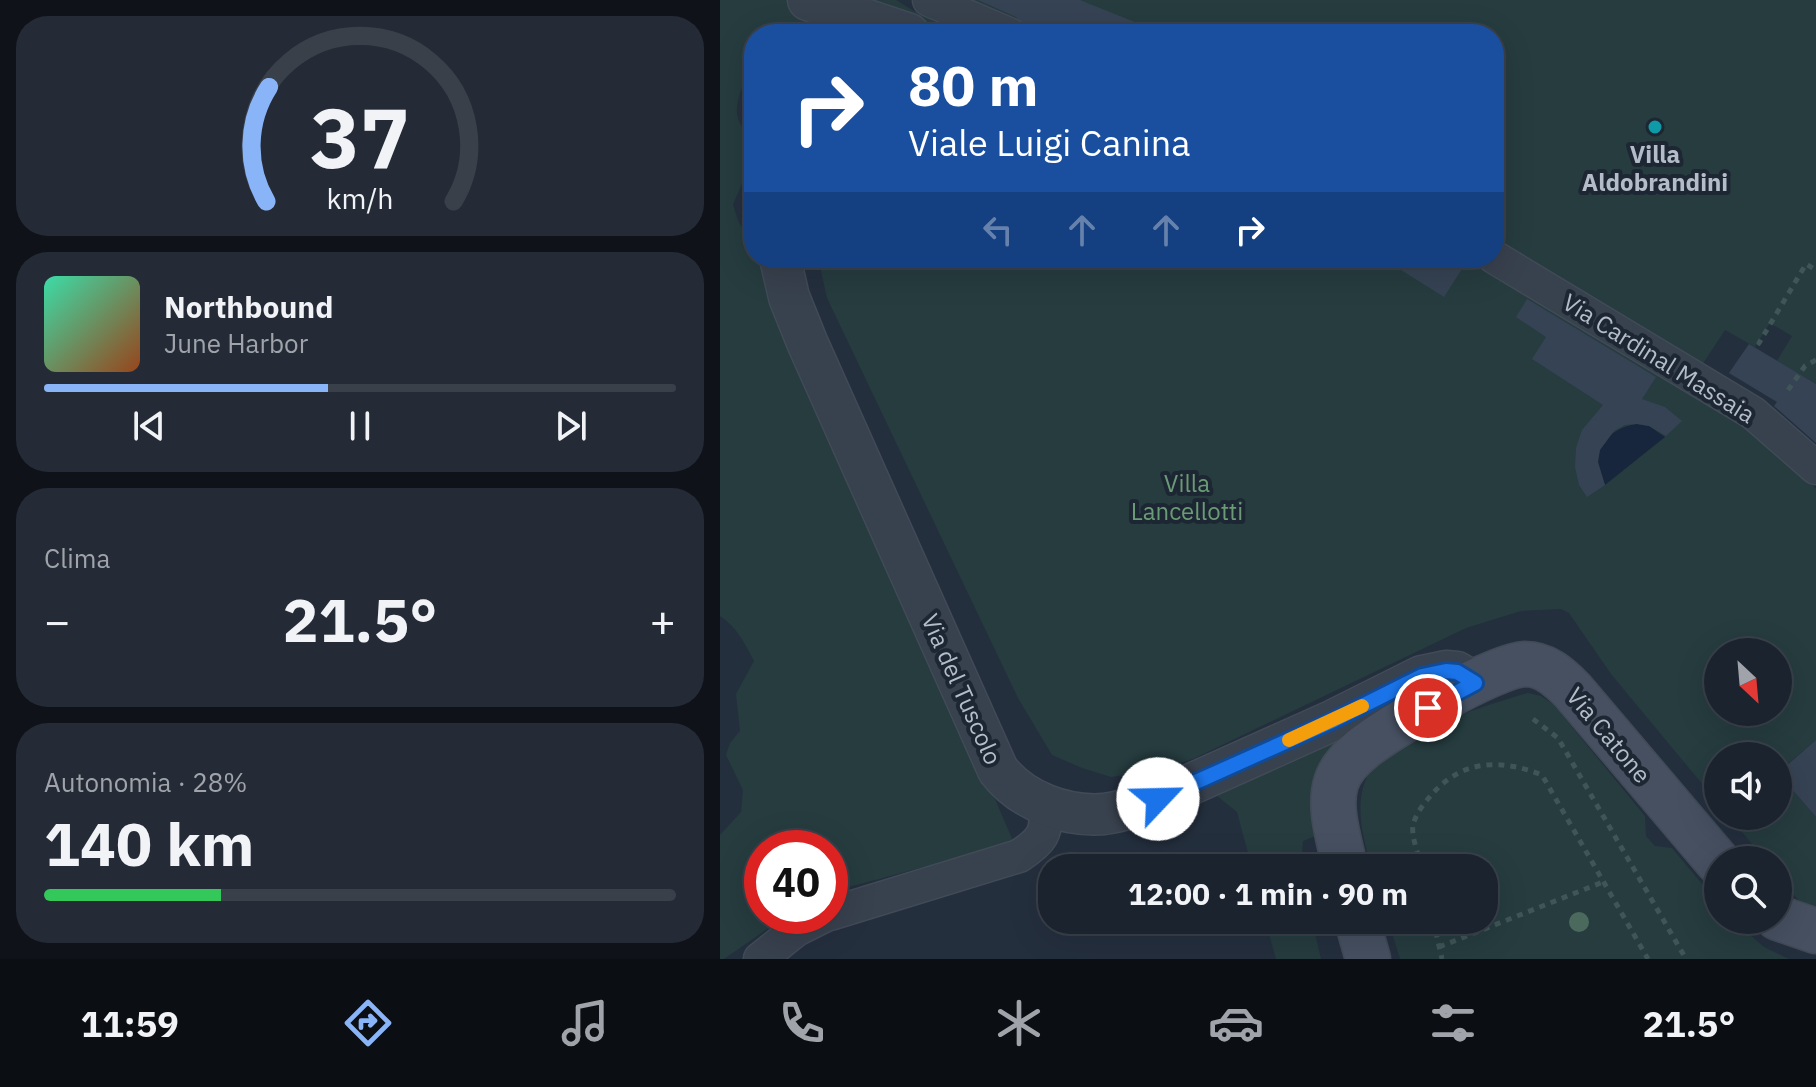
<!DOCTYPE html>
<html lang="it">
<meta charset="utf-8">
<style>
:root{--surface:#1b232e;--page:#242b36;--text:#f1f3f6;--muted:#a0a4aa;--line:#39404a;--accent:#8ab4f8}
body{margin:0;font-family:"IBM Plex Sans",sans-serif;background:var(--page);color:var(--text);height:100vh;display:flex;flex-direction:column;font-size:30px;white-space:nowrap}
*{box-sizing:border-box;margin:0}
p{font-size:26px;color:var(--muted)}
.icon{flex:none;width:44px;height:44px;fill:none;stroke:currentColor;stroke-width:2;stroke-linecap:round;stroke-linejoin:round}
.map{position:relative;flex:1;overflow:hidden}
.side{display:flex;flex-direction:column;gap:16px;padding:16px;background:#0f1319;width:720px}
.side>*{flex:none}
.hud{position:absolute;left:24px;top:24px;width:760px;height:244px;border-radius:32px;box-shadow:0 8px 32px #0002,0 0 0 2px var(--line);background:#1a4fa0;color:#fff;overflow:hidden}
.needle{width:52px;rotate:154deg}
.buttons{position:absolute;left:984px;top:638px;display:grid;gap:16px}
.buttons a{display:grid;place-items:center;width:88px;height:88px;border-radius:50%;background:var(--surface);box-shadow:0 8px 32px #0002,0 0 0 2px var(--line);font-size:40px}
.speed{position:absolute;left:24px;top:830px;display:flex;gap:16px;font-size:40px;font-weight:700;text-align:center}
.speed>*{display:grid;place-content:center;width:104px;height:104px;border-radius:50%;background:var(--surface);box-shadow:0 8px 32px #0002,0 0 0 2px var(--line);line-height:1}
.speed .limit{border:12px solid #d22;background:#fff;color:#111}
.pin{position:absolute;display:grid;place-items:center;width:68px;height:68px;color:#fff;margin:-34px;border:4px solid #fff;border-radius:50%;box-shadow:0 2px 8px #0007}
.me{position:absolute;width:88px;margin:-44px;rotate:66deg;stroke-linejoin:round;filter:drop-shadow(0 0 6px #0008)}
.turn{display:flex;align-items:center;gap:28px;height:168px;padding:0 32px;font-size:36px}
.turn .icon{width:104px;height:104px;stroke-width:2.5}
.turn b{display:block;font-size:56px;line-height:68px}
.lanes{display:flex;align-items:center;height:76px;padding:0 32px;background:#0003;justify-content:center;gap:40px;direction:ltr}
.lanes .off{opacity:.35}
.big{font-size:60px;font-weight:700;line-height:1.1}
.side .tile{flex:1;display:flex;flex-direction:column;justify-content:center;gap:12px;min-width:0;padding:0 28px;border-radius:32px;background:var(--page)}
.side .dial{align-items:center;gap:0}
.dial svg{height:208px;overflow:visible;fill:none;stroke:var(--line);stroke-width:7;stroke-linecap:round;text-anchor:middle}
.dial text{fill:var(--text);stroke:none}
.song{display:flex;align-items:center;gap:24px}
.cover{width:96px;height:96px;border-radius:12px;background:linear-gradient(135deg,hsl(160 70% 55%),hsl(20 70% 35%))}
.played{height:8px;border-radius:4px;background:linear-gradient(90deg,var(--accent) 45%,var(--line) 45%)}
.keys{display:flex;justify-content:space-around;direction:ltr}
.heat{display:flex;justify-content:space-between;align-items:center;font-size:44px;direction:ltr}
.charge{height:12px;border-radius:6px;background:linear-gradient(90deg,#34c759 28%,var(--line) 0)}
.trip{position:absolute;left:318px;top:854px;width:460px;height:80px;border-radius:32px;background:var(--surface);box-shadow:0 8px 32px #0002,0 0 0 2px var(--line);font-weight:700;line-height:80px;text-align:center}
.tabs{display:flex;height:128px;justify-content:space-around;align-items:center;background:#0b0e12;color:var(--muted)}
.tabs .icon{width:56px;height:56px}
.tabs .selected{color:var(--accent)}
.tabs b{font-size:36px;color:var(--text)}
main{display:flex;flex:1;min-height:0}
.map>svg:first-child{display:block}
.green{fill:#263c3f;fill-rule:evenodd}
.water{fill:#17263c}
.building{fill:#364354}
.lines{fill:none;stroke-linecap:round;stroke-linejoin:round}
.minor-casing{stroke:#414a57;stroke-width:35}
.tertiary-casing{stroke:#414a57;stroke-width:43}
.secondary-casing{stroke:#414a57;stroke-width:47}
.path{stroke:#3f5557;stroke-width:5;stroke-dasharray:6 6;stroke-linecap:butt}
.minor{stroke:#38414e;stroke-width:32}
.tertiary{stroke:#38414e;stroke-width:40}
.secondary{stroke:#465061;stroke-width:44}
.tree{fill:#4b6a5d}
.route-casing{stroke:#114b97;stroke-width:20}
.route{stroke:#1a73e8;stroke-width:14}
.slow{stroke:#f59e0b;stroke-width:14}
.culture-dot{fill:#0f9aa8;stroke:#1d2633;stroke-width:3}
.labels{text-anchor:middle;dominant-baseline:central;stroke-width:8;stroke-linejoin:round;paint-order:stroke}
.poi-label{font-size:24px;font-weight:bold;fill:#b4bcc9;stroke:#1d2633}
.street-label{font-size:24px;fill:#b4bcc9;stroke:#1d2633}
.park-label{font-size:24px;fill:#6b9a76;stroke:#1d2633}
</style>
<main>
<section class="side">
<div class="tile dial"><svg viewBox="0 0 100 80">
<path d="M14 69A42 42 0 1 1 86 69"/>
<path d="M14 69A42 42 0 0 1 15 25" stroke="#8ab4f8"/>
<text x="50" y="56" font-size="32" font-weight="700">37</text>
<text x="50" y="72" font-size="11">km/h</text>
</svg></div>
<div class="tile">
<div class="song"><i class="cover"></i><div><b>Northbound</b><p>June Harbor</p></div></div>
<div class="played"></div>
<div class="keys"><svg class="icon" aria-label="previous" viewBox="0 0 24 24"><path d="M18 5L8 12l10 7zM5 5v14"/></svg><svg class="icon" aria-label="pause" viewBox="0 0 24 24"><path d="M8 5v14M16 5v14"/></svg><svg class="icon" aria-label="next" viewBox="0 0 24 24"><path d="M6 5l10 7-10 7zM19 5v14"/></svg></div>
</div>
<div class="tile"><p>Clima</p>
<div class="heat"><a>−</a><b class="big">21.5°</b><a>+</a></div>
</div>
<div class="tile"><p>Autonomia · 28%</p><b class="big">140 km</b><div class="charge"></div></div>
</section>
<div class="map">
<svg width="1096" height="959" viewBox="0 0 1096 959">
<rect width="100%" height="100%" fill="#242f3e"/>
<g class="green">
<path d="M0 0H176L194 11 253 34H34V86L22 88C17 100 14 114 21 125 24 129 27 132 29 136 36 157 21 186 13 205L19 223 34 242V258H41L294 843 110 892V848H42V916H66L4 959H0V835L21 812 23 790 6 755 10 743 20 731 16 694 34 661C25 644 17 627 0 616Z"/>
<polygon points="226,0 1096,0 1096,384 1057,361 1072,336 1050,323 1035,347 1005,330 982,365 774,240 774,34 315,34"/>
<path d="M98 258H752L938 374 1026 425 1082 472 1096 489V740L1058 772V756H998V803L891 674 849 613 841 609 801 611 746 628 473 759 433 771 391 777 362 768 332 755 298 698 107 298ZM998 652H1058V712H998Z"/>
<path d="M808 693 821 696 834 705 925 816 926 836 935 846 952 848 998 903V920H1013L1044 947 1069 959H680L668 920H764V868H652C643 840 634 805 647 777 668 734 764 706 808 693Z"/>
<polygon points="639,729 603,833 583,841 581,868 532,868 517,812 497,796"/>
<polygon points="1058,773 1096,817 1096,910 1090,914 1058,876 1058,860 1045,860 1009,816 1058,816"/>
<polygon points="545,920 592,920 601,959 556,959"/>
</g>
<path class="water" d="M917 424 929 426 945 437 885 485C882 477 878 468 878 460 878 439 899 426 917 424Z"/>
<g class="building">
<polygon points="258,0 360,0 442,33 323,34 306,27 296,17"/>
<polygon points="662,258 749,258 724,297"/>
<polygon points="807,299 936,377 922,399 945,407 962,421 946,436 929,426 917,424 905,425 894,431 880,450 878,462 885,485 867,497 859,485 855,467 856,448 862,430 883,405 812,359 826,337 796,317"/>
<polygon points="1029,344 1096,384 1096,443 1054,406 1057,402 1009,373"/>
<polygon points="1096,740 1096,817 1058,773"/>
</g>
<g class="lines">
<g class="minor-casing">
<g id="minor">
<polyline points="209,0 289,34"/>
<polyline points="774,257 1033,413 1096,468"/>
<path d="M110 914 299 856C322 841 328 833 325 806"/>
<polyline points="40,959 76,930 104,916"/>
</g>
</g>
<g class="tertiary-casing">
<g id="tertiary">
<polyline points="88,0 189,34"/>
<path d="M60 258 69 297 87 342 278 770C302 801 345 817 384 814 402 812 421 805 438 799L614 720 702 676 726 671 737 672 755 683"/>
</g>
</g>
<g class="secondary-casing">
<g id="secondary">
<path d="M625 868C620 842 608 809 616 783 620 769 631 758 642 749 667 728 775 665 805 664 825 664 839 677 852 690L998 862"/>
<polyline points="1058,918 1096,931"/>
<polyline points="637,920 648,959"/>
</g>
</g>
<g class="path">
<polyline points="1041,344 1039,343 1086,264 1096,270"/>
<polyline points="1068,390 1085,366 1096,360"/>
<polyline points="813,719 838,738 966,959"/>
<path d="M702 868C699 856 691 837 693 825 696 813 705 802 713 793 744 759 782 759 822 775L928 959"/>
<polyline points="713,920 722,959"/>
<polyline points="719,947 883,882"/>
</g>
<use href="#minor" class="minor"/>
<use href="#tertiary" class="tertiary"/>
<use href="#secondary" class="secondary"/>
</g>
<circle class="tree" cx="859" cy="922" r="10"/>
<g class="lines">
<g class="route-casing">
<polyline id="route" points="438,799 614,720 702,676 726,671 737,672 755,683 708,708"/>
</g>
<use href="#route" class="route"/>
<polyline class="slow" points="569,740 642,706"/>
</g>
<circle class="culture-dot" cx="935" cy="127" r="8"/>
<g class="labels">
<g class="poi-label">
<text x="935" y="154">Villa<tspan x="935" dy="28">Aldobrandini</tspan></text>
</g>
<g class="street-label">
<text transform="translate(939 358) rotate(32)">Via Cardinal Massaia</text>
<text transform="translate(242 689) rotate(66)">Via del Tuscolo</text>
<text transform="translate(889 735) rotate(50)">Via Catone</text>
</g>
<g class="park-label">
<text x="467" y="483">Villa<tspan x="467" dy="28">Lancellotti</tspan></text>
</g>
</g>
</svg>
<div class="buttons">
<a><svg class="needle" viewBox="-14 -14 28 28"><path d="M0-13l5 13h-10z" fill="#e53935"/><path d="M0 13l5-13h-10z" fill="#a0a4aa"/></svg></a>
<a><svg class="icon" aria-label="sound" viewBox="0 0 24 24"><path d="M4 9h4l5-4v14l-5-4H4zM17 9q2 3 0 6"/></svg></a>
<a><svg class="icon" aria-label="search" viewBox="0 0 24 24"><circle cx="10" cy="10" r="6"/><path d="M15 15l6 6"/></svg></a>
</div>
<div class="speed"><div class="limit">40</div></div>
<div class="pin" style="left:708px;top:708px;background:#d93025"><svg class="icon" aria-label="arrive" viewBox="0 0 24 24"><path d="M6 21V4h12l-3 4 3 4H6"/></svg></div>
<svg class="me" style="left:438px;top:799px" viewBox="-20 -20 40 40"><circle r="19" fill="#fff"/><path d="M0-13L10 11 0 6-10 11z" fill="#1a73e8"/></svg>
<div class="trip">12:00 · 1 min · 90 m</div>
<div class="hud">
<div class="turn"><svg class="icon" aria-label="right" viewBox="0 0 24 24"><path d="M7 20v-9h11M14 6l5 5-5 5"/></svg><div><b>80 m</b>Viale Luigi Canina</div></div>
<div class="lanes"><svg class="icon off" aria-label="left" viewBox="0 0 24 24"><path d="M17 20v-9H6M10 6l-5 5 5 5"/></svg><svg class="icon off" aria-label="ahead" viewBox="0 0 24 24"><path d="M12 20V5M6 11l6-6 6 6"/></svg><svg class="icon off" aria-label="ahead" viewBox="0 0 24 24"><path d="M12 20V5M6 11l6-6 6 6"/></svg><svg class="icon" aria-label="right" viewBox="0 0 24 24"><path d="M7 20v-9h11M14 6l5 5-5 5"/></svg></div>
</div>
</div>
</main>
<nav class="tabs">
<b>11:59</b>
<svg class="icon selected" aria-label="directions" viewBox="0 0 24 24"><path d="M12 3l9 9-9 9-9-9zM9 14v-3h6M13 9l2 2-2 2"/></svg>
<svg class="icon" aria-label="music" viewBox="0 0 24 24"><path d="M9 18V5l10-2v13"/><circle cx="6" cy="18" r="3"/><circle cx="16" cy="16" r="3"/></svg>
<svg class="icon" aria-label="phone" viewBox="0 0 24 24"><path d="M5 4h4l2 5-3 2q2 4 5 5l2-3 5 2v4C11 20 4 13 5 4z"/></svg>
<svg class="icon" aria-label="climate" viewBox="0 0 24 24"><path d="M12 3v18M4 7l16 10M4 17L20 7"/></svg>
<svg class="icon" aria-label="car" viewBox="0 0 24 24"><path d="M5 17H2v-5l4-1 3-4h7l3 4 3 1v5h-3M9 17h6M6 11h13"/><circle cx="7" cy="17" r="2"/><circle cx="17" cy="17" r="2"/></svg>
<svg class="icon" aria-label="filters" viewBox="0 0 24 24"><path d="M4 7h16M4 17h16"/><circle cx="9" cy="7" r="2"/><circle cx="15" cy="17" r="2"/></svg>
<b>21.5°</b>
</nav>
